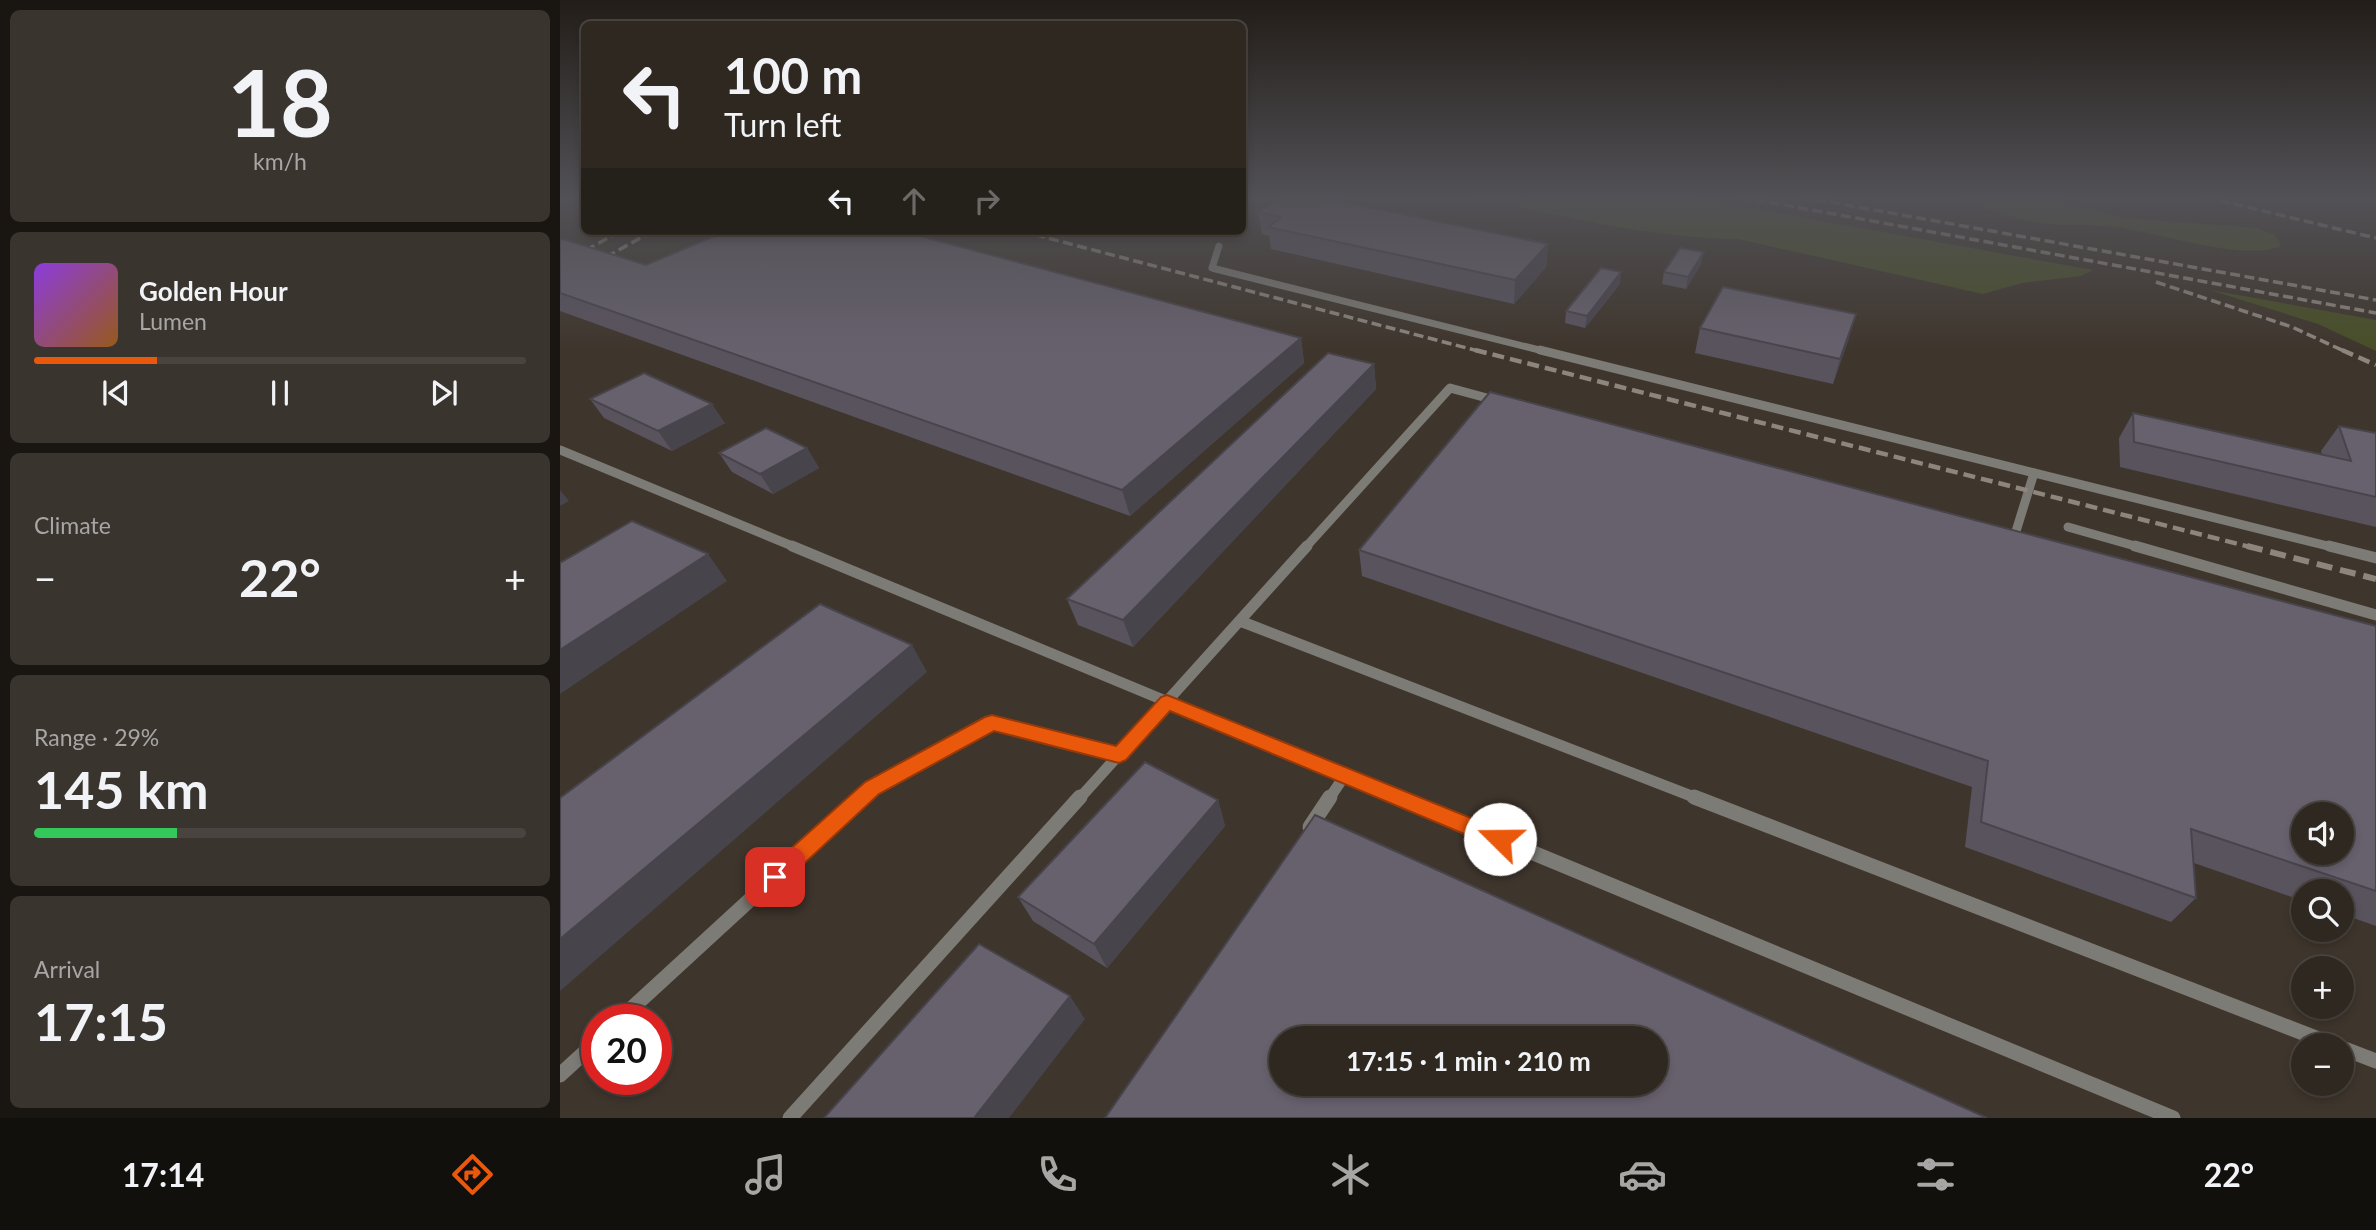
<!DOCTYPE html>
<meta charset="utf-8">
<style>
:root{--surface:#2e2821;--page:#3a342e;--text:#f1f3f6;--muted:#a7a6a5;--line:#49443f;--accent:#ea580c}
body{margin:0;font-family:Lato,sans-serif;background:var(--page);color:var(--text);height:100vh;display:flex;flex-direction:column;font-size:26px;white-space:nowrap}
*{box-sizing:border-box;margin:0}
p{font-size:23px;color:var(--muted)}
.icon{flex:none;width:38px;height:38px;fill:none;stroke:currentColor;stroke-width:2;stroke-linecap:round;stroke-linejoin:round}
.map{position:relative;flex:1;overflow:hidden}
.panel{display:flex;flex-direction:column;gap:10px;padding:10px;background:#191612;width:560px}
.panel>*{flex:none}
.banner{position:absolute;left:21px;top:21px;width:665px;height:214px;border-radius:10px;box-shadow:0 4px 10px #0003,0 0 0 2px var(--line);background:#2e2821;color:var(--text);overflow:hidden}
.buttons{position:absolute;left:1731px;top:802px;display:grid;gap:14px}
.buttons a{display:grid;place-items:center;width:63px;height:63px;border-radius:50%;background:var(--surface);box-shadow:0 4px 10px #0003,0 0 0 2px var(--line);font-size:35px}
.speed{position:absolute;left:21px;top:1004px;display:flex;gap:14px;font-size:35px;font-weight:700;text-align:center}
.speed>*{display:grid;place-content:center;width:91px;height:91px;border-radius:50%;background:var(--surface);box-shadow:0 4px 10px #0003,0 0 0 2px var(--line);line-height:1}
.speed .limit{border:10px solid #d22;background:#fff;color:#111}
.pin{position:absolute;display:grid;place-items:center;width:60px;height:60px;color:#fff;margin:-30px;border-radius:14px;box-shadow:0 4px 10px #0006}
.me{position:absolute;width:77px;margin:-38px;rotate:292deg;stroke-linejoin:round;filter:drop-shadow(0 0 5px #0008)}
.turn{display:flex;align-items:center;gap:24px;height:147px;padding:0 28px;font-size:32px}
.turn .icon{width:91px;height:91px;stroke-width:2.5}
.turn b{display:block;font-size:49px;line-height:60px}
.lanes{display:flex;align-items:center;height:66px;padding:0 28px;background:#0003;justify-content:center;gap:35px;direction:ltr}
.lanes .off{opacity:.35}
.big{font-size:52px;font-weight:700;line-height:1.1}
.panel .widget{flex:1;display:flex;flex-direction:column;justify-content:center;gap:10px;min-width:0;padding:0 24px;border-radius:10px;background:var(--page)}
.panel .dial{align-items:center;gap:0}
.dial b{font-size:91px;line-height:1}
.song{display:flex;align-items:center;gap:21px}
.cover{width:84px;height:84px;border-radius:10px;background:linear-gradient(135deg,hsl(270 70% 55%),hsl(30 70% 35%))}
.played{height:7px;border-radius:4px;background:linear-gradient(90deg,var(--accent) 25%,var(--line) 25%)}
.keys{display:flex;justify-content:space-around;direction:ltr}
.heat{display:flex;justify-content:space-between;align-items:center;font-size:38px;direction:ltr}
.charge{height:10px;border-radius:5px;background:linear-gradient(90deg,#34c759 29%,var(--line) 0)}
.trip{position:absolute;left:709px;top:1026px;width:399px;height:70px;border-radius:35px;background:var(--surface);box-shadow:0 4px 10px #0003,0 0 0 2px var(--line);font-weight:700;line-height:70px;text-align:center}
.menu{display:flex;height:112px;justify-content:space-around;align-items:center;background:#12100d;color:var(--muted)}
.menu .icon{width:49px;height:49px}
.menu .on{color:var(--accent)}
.menu b{font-size:32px;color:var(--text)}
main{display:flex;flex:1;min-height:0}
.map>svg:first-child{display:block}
.green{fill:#484f26}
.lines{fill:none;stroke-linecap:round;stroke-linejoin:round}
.service-far3{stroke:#7d7b75;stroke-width:7}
.service-far2{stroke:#7d7b75;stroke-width:9}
.service-far1{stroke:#7d7b75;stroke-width:11}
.service{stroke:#7d7b75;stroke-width:15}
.rail-far2{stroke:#8d867e;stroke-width:3.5;stroke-dasharray:10 4.5;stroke-linecap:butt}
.rail-far1{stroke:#8d867e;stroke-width:4.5;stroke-dasharray:12 6;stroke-linecap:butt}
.rail{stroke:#8d867e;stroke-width:6;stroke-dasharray:16 8;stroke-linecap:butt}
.wall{fill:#59535e}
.shaded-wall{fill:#48444c}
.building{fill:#67616d;stroke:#48444c;stroke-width:2;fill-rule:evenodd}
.route{fill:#ea580c;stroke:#983908;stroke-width:2}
</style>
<main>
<section class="panel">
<div class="widget dial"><b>18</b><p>km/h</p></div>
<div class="widget">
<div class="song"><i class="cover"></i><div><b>Golden Hour</b><p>Lumen</p></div></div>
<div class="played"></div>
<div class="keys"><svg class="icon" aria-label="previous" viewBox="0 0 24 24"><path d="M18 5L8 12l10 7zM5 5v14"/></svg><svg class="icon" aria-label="pause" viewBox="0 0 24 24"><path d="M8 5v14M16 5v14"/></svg><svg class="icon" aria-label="next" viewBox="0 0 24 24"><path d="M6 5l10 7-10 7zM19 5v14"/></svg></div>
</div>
<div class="widget"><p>Climate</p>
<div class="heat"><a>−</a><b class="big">22°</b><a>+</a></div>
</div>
<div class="widget"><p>Range · 29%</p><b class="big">145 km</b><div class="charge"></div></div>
<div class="widget"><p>Arrival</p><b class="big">17:15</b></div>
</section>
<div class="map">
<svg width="1816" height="1118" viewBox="0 0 1816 1118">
<rect width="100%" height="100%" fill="#3e352c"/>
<g class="green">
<path d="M907 197H1129L1533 270 1521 276 1462 283 1423 294 1178 239C1087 238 996 214 907 197Z"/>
<path d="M1394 197H1505L1501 199 1505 203 1566 218 1697 228 1715 235 1721 246C1684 262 1600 233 1557 227 1532 224 1507 227 1482 223 1452 219 1422 208 1394 197Z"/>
<polygon points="1650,290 1816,320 1816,351 1758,324"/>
</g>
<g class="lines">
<polyline class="service-far3" points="659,246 652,268 987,352"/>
<g class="service-far2">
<polyline points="980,350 1776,548"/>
<polyline points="0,450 237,548"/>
<polyline points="1508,527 1582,548"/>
<polyline points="1453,541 1474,473"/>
<polyline points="745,548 890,388 938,401"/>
</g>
<g class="service-far1">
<polyline points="232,546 842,799"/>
<polyline points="1575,546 1816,615"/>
<polyline points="1769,546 1816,558"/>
<polyline points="680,621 1139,799"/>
<polyline points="300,799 312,788 432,723 560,755"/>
<polyline points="519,799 747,546"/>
<polyline points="769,799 785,775"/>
</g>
<g class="service">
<polyline points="838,797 1613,1118"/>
<polyline points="1134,797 1774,1045"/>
<polyline points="750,827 770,797"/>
<polyline points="59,1020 302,797"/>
<polyline points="1782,1048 1816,1061"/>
<polyline points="0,1075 37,1041"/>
<polyline points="230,1118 520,797"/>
</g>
<g class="rail-far2">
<polyline points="1181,197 1816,313"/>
<polyline points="1242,197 1816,300"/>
<polyline points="1645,197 1816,238"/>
<polyline points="461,231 922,352"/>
<polyline points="46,257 93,231"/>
<polyline points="0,264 61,231"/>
<polyline points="1596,282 1732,327 1786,352"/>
</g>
<g class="rail-far1">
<polyline points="915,350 1694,548"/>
<polyline points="1782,350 1816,365"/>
</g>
<polyline class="rail" points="1687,546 1816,579"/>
</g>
<g class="wall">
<polygon points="780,202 988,244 986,267 954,304 711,249 709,236 702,234 698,212"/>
<polygon points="0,240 86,265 741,338 744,363 570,516 0,311"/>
<polygon points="1141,264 1126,289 1102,284 1104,272"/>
<polygon points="1060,284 1025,328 1005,323 1006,311"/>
<polygon points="1140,328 1289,338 1273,384 1135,353"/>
<polygon points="814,364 816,389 573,647 518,625 507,599"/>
<polygon points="30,399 165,423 112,451 44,418"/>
<polygon points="1573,413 1762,455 1761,451 1779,426 1816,433 1816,527 1560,467 1559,438"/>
<polygon points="247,448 259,468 213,494 172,472 159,453"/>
<polygon points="799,550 1816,626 1816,926 1782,914 1782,891 1743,891 1743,901 1634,863 1636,898 1611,922 1405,847 1412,787 802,576"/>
<polygon points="658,800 665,826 547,968 473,921 458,897"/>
</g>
<g class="shaded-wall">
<polygon points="765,197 779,197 780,210 762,198"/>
<polygon points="988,244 986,267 954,304 955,280"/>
<polygon points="1144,252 1141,264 1126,289 1128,277"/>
<polygon points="1061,272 1060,284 1025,328 1027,316"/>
<polygon points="1296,314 1289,338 1273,384 1280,359"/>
<polygon points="741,338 744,363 570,516 562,490"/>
<polygon points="814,364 816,389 573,647 563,620"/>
<polygon points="152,404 165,423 112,451 98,431"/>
<polygon points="247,448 259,468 213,494 200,474"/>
<polygon points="0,490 9,501 0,506"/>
<polygon points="148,554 167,581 0,694 0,650"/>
<polygon points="352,645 367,672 0,991 0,939"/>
<polygon points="658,800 665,826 547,968 534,944"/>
<polygon points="510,996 525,1019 449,1118 414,1118"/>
</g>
<g class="building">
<polygon points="722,197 765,197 762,198 988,244 955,280 708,227 721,217 698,212"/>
<polygon points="167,231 341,231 741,338 562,490 0,293 0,240 3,239 86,265"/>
<polygon points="1120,248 1144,252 1128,277 1104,272"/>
<polygon points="1041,268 1061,272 1027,316 1006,311"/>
<polygon points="1163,287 1296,314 1280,359 1140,328"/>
<polygon points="768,353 814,364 563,620 507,599"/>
<polygon points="84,373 152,404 98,431 30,399"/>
<path d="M930 392 1816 626V891L1631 829 1636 898 1421 822 1428 761 799 550ZM1743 814H1782V852H1743Z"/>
<polygon points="1573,413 1791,461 1779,426 1816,433 1816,497 1574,442"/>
<polygon points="206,428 247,448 200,474 159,453"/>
<polygon points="72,521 148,554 0,650 0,563"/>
<polygon points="260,604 352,645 0,939 0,798"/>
<polygon points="585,762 658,800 534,944 458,897"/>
<path d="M755 815 1427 1118H545ZM721 1038H1096V1083H721Z"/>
<polygon points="419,944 510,996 414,1118 264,1118"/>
</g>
<linearGradient id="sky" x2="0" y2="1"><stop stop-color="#221d18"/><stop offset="0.56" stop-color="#525156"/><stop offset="1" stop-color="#525156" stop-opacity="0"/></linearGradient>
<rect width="1816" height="353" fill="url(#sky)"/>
<polygon class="route" points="607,695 948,833 951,839 948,846 940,849 933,846 610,711 566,760 559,763 434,731 319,794 222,884 215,887 207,884 204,877 207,870 305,782 425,717 432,715 556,746 601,697"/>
</svg>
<div class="buttons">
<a><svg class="icon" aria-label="sound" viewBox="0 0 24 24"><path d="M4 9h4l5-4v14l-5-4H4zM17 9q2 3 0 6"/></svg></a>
<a><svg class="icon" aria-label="search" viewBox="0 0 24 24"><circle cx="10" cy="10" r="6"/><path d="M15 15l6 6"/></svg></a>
<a>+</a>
<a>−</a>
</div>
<div class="speed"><div class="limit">20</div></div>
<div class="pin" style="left:215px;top:877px;background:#d93025"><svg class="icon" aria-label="arrive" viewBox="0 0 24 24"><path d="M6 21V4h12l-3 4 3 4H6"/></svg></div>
<svg class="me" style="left:940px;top:839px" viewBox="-20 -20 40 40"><circle r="19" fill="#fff"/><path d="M0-13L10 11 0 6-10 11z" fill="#ea580c"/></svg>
<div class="trip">17:15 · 1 min · 210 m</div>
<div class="banner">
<div class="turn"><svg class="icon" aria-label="left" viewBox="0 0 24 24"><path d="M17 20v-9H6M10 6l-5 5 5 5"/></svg><div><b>100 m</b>Turn left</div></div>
<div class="lanes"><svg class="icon" aria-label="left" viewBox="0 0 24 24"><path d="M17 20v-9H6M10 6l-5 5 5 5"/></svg><svg class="icon off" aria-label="ahead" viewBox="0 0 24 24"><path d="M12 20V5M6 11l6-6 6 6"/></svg><svg class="icon off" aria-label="right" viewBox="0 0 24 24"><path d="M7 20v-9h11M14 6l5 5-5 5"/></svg></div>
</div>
</div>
</main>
<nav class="menu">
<b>17:14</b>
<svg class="icon on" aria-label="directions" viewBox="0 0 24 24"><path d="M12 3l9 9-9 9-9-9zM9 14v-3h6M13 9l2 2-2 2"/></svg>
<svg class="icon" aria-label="music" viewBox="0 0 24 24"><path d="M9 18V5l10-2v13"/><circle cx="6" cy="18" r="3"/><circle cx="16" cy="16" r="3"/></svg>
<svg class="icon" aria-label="phone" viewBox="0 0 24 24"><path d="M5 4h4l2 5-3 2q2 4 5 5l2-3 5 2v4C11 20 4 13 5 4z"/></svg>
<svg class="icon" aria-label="climate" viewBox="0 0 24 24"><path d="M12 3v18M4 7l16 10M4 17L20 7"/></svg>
<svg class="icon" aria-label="car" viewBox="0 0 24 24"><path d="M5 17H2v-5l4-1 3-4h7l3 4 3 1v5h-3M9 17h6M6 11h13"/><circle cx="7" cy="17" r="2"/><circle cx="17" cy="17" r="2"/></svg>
<svg class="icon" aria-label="filters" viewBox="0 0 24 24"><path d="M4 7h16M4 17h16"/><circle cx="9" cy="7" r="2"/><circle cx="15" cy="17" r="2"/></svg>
<b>22°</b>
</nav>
